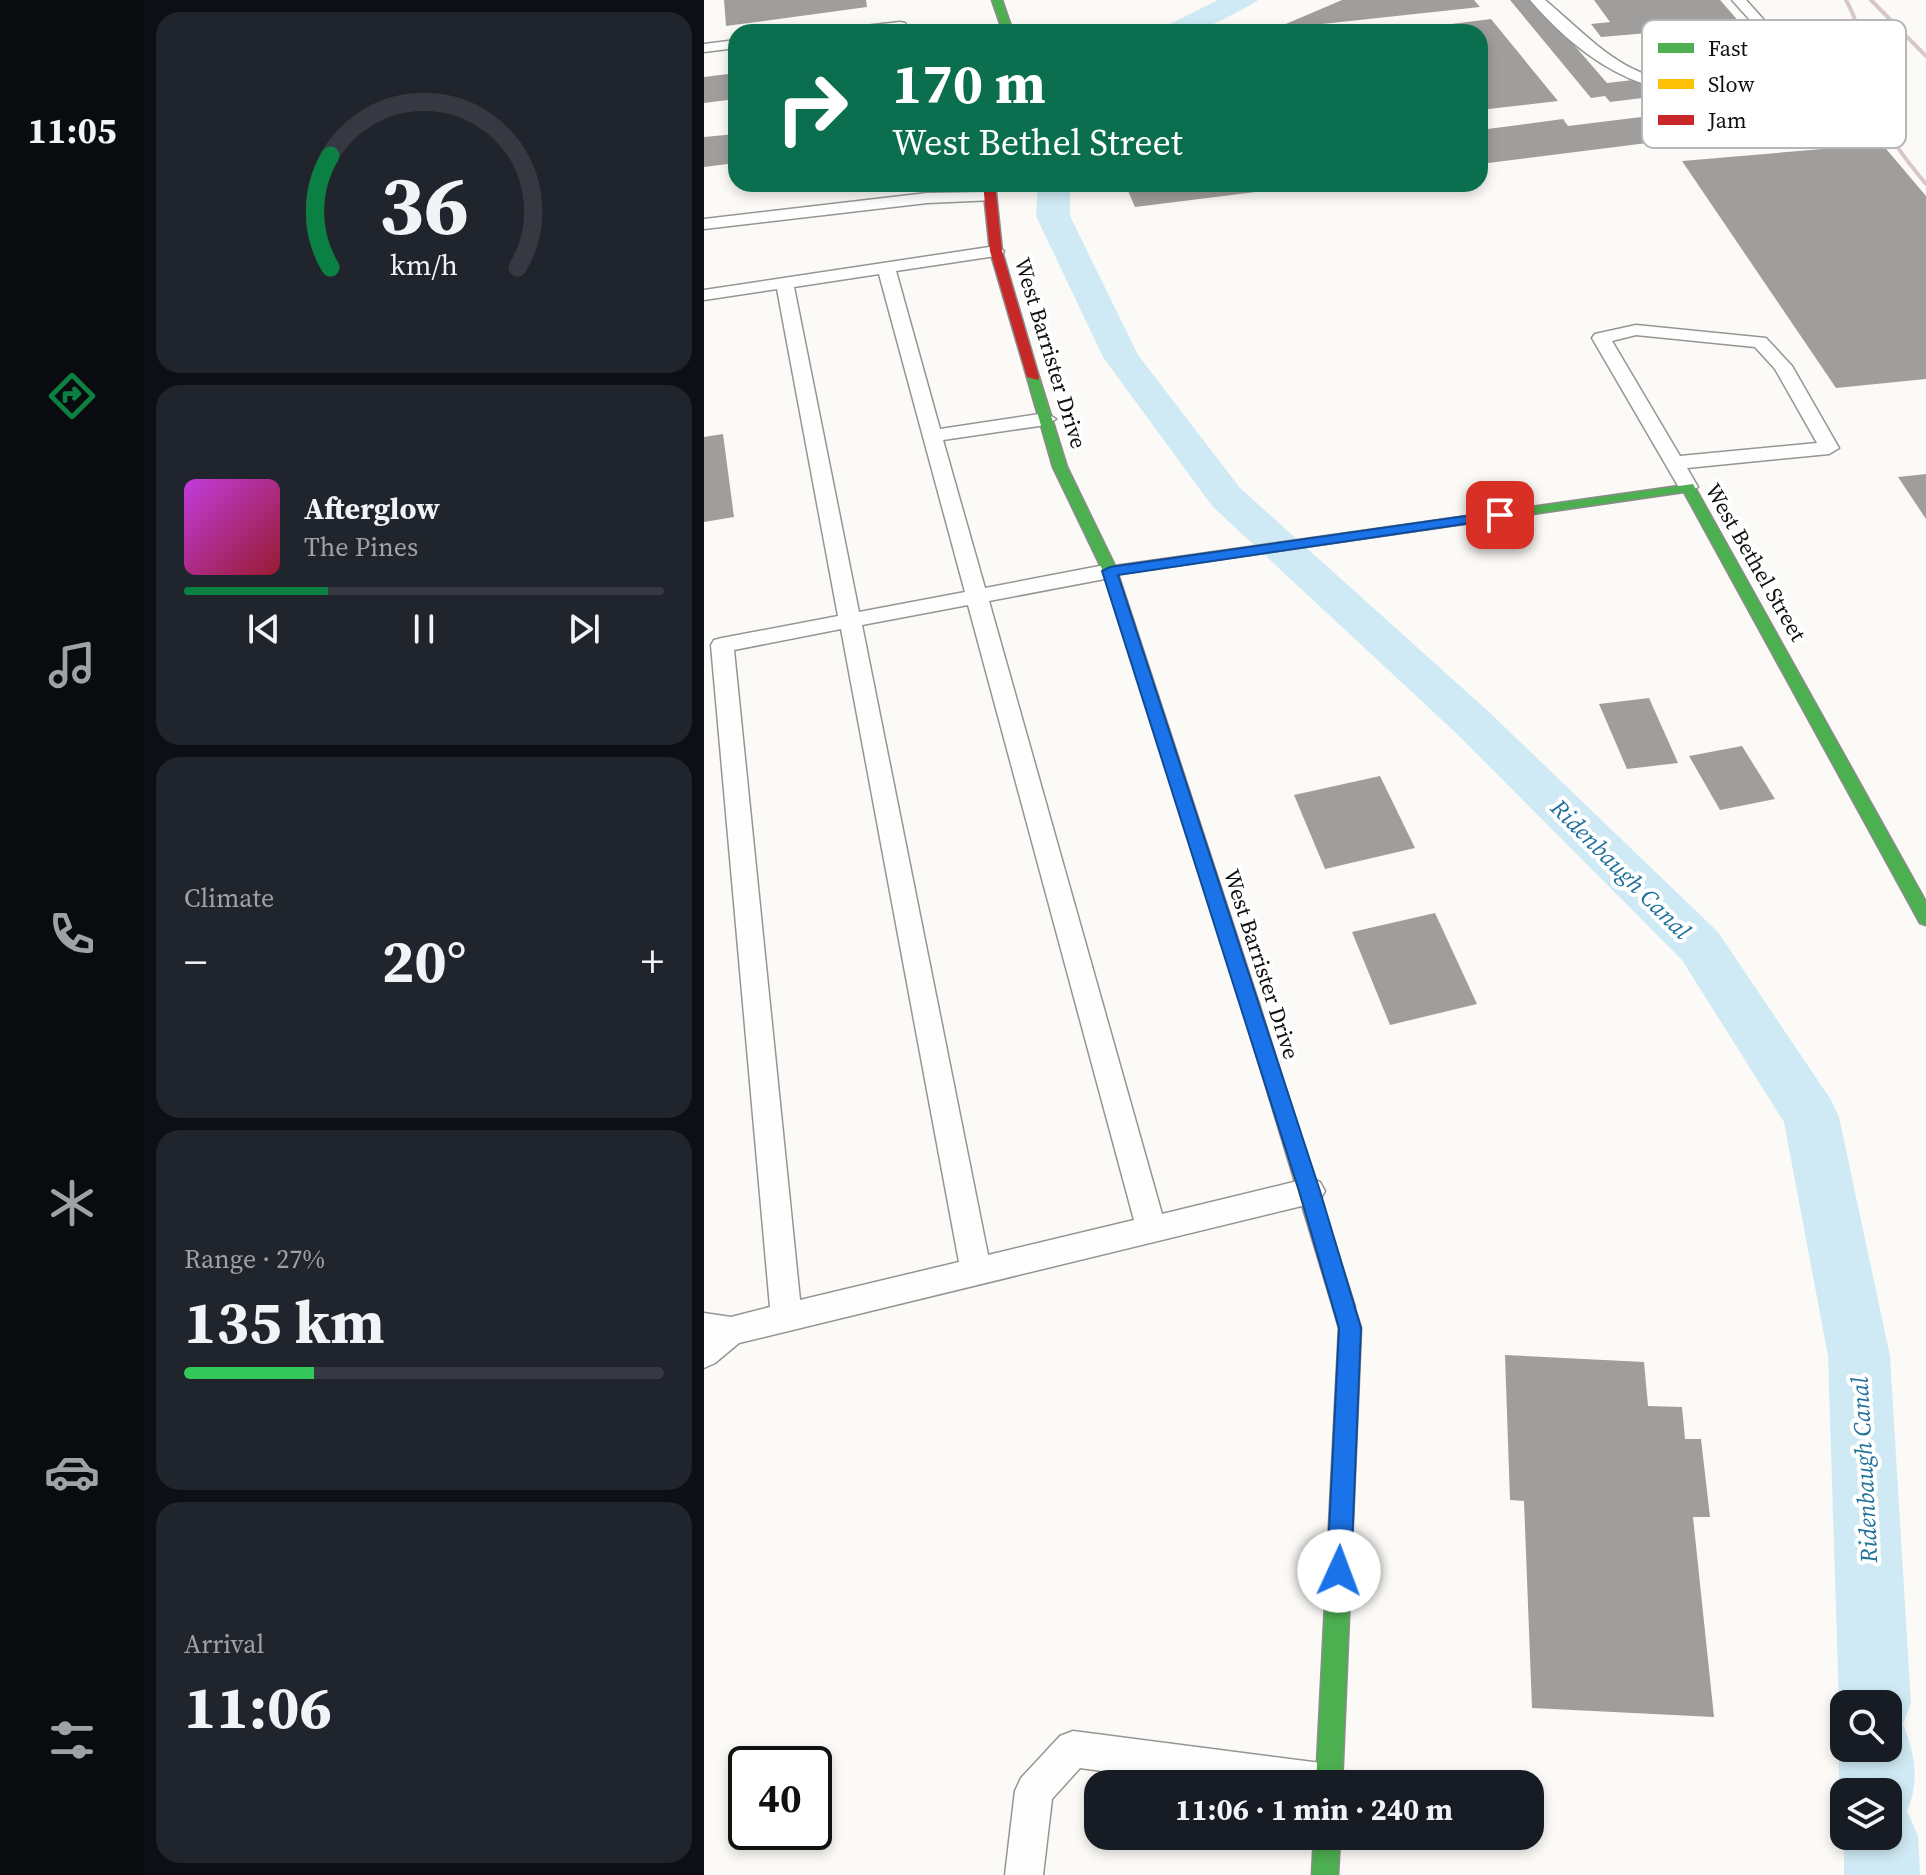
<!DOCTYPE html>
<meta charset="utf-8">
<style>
:root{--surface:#171b24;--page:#20242c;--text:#f1f3f6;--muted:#9ea1a6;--line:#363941;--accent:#0b8043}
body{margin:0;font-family:"Source Serif 4",serif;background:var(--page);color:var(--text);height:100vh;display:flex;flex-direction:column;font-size:30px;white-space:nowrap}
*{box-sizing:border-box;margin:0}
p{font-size:26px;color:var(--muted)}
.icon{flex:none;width:44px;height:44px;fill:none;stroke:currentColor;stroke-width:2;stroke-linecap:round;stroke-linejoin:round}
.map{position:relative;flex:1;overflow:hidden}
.panel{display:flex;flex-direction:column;gap:12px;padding:12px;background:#0d0f14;width:560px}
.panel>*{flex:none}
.top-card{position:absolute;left:24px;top:24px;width:760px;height:168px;border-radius:24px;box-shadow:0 4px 12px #0003;background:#0b6e4f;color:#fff;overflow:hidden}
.buttons{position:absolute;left:1126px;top:1690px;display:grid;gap:16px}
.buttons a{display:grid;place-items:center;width:72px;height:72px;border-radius:16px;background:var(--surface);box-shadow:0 4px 12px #0003;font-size:40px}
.speed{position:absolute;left:24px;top:1746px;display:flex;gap:16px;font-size:40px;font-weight:700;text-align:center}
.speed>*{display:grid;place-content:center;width:104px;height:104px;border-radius:50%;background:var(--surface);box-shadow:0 4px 12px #0003;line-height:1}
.speed .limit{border:4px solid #111;border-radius:12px;background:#fff;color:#111}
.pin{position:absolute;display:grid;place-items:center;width:68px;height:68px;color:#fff;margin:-34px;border-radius:16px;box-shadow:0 4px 12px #0006}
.me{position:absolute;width:88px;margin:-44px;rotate:2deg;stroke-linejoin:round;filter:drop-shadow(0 0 6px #0008)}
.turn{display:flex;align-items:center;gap:28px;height:168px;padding:0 32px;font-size:36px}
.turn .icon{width:104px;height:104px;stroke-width:2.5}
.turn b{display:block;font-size:56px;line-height:68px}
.big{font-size:60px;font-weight:700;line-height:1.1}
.panel .tile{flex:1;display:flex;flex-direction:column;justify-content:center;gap:12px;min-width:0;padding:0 28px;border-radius:24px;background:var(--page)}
.panel .dial{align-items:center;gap:0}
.dial svg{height:208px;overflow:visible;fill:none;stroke:var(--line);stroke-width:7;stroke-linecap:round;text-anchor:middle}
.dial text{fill:var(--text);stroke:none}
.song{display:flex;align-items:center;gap:24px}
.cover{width:96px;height:96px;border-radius:12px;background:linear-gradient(135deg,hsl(290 70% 55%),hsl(350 70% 35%))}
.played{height:8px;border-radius:4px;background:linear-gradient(90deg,var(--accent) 30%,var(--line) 30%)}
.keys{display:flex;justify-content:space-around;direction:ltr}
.heat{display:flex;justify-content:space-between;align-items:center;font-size:44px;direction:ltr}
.charge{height:12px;border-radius:6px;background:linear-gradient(90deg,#34c759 27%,var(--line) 0)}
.trip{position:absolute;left:380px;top:1770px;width:460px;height:80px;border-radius:24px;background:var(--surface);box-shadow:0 4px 12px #0003;font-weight:700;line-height:80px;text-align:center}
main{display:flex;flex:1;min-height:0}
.menu{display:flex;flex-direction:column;width:144px;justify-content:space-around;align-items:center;background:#090b0e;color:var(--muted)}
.menu .icon{width:56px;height:56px}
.menu .on{color:var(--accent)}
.menu b{font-size:36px;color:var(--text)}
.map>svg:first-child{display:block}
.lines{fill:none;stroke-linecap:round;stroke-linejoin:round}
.canal{fill:#cfeaf4;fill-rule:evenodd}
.building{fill:#a09e9c}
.lane-casing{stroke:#969594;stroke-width:3}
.fast-casing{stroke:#8d8c8b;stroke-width:3}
.slow-casing{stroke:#8d8c8b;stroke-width:3}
.jam-casing{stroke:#8d8c8b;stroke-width:3}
.lane{fill:#fffefe;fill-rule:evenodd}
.fast{fill:#4caf50;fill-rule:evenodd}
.slow{fill:#ffc107;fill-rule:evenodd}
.jam{fill:#c62828;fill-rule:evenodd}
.rail{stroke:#d7c7c9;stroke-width:4}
.route{fill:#1a73e8;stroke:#114b97;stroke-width:2}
.labels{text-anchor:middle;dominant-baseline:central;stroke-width:8;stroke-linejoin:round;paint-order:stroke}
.street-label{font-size:22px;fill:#101010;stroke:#fff}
.water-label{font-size:24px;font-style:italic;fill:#20719c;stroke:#fff}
.key{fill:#fff;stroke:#b7b7b7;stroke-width:2}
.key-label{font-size:22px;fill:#101010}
</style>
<main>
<nav class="menu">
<b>11:05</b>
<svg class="icon on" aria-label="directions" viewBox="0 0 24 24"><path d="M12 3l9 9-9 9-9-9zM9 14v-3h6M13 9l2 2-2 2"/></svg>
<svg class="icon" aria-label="music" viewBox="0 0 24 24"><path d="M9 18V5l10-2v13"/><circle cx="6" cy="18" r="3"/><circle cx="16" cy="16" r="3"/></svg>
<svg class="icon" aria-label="phone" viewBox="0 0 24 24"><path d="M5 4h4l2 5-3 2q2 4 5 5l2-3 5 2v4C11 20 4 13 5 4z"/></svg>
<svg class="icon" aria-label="climate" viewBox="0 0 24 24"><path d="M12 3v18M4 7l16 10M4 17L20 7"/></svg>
<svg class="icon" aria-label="car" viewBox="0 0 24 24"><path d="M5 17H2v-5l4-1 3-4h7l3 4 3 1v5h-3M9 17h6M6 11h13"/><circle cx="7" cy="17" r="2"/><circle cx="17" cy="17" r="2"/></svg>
<svg class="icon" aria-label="filters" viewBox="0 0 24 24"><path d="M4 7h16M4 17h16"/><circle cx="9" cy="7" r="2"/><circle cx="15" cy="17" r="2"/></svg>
</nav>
<section class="panel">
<div class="tile dial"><svg viewBox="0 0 100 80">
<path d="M14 69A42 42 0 1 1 86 69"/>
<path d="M14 69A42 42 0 0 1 14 26" stroke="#0b8043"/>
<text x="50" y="56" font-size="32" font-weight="700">36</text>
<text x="50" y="72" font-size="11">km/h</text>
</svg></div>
<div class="tile">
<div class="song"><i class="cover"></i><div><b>Afterglow</b><p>The Pines</p></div></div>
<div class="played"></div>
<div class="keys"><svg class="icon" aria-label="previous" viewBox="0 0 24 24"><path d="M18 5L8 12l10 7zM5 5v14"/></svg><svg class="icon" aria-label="pause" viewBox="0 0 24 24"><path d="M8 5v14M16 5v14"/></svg><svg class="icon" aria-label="next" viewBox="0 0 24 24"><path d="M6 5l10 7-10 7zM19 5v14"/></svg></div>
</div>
<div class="tile"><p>Climate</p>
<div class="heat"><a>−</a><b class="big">20°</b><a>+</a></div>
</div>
<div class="tile"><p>Range · 27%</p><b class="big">135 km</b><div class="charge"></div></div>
<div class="tile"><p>Arrival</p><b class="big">11:06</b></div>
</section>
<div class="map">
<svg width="1222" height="1875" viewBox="0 0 1222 1875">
<rect width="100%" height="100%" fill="#fcfaf7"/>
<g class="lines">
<g class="canal">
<path d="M514 0H554C551 4 497 31 491 32 480 34 468 32 458 32L462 26Z"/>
<path d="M334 184H366V216L434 355 536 488 785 712 1014 932 1127 1100 1135 1117 1186 1356 1207 1704 1199 1724C1211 1753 1216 1782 1203 1811L1214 1836 1216 1875H1140V1832V1836H1184V1792H1140V1800C1133 1782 1133 1754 1140 1737V1748H1184V1704H1140V1716L1135 1704 1124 1356 1080 1122 978 960 753 734 508 506 399 357 332 216Z"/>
</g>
</g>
<g class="building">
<polygon points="20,0 162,0 163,7 22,26"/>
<polygon points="638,0 770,0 776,7 581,28 577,26"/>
<polygon points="806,0 831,0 903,83 1033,68 1044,79 1030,81 1036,86 906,102 901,96 887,98"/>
<polygon points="890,0 1016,0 1038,25 897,37 887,24 906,22"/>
<polygon points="787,19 854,101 776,110 776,32 684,32"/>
<polygon points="32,73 32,99 0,103 0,77"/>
<polygon points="1109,96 1134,119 776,164 776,130 859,119 864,126"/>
<polygon points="32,134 32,163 0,167 0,137"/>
<polygon points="1178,144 1222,196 1222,379 1132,388 978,161"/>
<polygon points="421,184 599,184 599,186 431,207"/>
<polygon points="19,434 30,517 0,522 0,437"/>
<polygon points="1222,474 1222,519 1194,477"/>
<polygon points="945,698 974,763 923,769 895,704"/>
<polygon points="1038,746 1071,799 1016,810 985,756"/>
<polygon points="676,776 711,848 621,869 590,795"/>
<polygon points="731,913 773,1004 686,1025 648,932"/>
<polygon points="801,1355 940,1362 944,1406 978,1407 981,1439 997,1439 1006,1517 989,1517 1010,1717 828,1708 820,1501 806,1500"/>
</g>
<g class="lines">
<g class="lane-casing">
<g id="lane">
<path d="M826 0H841C891 42 922 83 993 83 1022 83 1043 76 1069 62L1073 50 1028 0H1042L1087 50 1080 67C982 124 894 79 826 0Z"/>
<polygon points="196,22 201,23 205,32 136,32 143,28"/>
<polygon points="32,40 32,48 0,52 0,44"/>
<polygon points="284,192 292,197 290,200 223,203 0,229 0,219 223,193"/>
<path d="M292 246 300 251 298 255 192 271 236 429 342 413 352 419 342 425 239 440 281 588 406 564 417 571 406 578 285 601 458 1214 606 1178 616 1182 621 1191 616 1200 606 1204 35 1343 11 1363 0 1368V1313L27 1317 66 1307 7 645 10 640 18 638 134 616 73 289 0 300V290ZM175 274 261 592 155 612 90 287ZM264 605 430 1220 284 1255 158 625ZM137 629 255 1262 96 1300 30 650Z"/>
<path d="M932 325 1062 338 1088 366 1135 448 1125 454 983 468 994 487 984 493 977 491 888 338 891 334ZM932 335 1051 347 1071 369 1113 443 976 456 908 341Z"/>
<polygon points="369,1731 625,1764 638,1770 644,1783 494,1784 376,1768 348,1799 339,1875 301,1875 311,1791 317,1778 356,1736"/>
</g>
</g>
<g class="fast-casing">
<g id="fast">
<polygon points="288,0 298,0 309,32 299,32"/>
<polygon points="329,373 335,377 363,467 411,566 989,484 1222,902 1222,925 1216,923 980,492 414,574 555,1004 553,1009 539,1009 399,571 349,467 323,377"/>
<polygon points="640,1297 648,1300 657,1328 638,1784 612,1784 635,1328 629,1307 632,1300"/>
<polygon points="610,1836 636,1836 634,1875 608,1875"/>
</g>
</g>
<g class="slow-casing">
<polygon id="slow" points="546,997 553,999 555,1004 651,1307 648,1314 640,1317 632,1314 629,1307 537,1004 539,999"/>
</g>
<g class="jam-casing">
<polygon id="jam" points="279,184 291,184 298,251 335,377 334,380 323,377 286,251"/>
</g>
<use href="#lane" class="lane"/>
<use href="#fast" class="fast"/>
<use href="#slow" class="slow"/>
<use href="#jam" class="jam"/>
<g class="rail">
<path d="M1142 0C1160 32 1160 66 1170 101 1180 132 1201 159 1222 184"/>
<polyline points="1167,0 1222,56"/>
</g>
</g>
<polygon class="route" points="796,511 803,515 801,518 414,575 616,1191 657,1328 647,1571 643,1579 635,1583 626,1579 623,1571 635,1328 595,1191 398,571 406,567"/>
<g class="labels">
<g class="street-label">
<text transform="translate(347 353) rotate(73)">West Barrister Drive</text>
<text transform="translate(1052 562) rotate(60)">West Bethel Street</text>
<text transform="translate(558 964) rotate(72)">West Barrister Drive</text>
</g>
<g class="water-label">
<text transform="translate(917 869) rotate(45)">Ridenbaugh Canal</text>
<text transform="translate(1160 1470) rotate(-93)">Ridenbaugh Canal</text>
</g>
</g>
<rect x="938" y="20" width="264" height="128" rx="12" class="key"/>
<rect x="954" y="43" width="36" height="10" fill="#4caf50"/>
<rect x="954" y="79" width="36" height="10" fill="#ffc107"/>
<rect x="954" y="115" width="36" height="10" fill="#c62828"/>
<g class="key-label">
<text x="1004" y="56">Fast</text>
<text x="1004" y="92">Slow</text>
<text x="1004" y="128">Jam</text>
</g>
</svg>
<div class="buttons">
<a><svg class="icon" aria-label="search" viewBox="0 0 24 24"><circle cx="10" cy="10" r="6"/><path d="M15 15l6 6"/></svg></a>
<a><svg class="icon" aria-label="layers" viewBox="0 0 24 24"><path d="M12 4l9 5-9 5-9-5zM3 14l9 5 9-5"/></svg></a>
</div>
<div class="speed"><div class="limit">40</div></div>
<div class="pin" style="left:796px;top:515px;background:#d93025"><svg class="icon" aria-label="arrive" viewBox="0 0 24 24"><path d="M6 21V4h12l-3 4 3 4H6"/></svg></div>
<svg class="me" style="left:635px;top:1571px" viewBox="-20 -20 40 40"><circle r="19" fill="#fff"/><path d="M0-13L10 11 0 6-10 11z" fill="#1a73e8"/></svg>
<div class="trip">11:06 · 1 min · 240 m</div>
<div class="top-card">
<div class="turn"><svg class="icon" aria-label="right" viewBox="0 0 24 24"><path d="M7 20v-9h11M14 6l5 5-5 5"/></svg><div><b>170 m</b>West Bethel Street</div></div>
</div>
</div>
</main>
